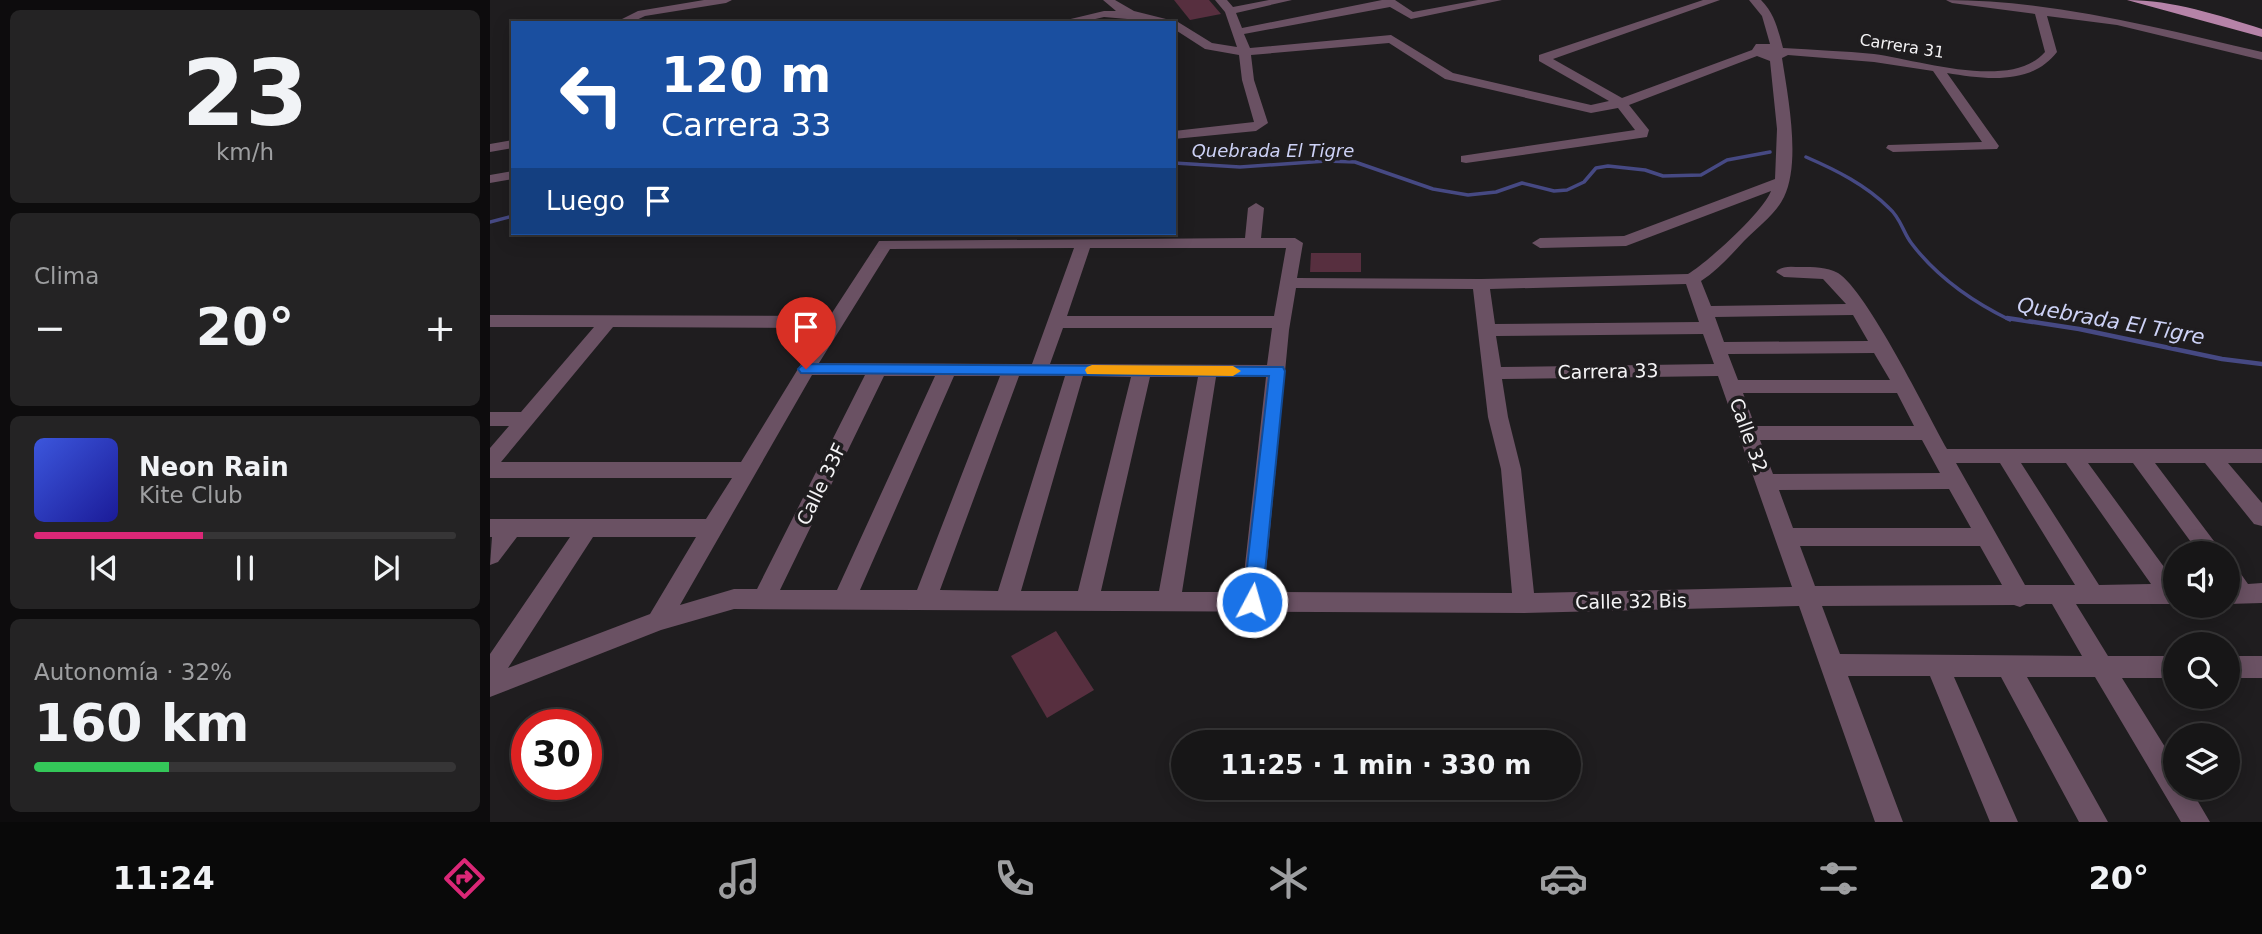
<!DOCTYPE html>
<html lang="es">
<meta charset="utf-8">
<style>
:root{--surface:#171617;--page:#242324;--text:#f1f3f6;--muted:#9e9fa1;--line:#363536;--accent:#db2777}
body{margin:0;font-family:"DejaVu Sans",sans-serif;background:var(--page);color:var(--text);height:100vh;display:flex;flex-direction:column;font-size:26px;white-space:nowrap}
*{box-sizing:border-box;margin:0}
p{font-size:23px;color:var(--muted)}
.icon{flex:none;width:38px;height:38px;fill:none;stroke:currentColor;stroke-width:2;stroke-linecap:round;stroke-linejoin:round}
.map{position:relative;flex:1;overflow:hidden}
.details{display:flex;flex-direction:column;gap:10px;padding:10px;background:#0d0c0d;width:490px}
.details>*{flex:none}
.hud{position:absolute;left:21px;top:21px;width:665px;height:214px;border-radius:0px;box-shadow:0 4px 18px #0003,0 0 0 2px var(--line);background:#1a4fa0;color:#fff;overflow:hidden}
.tools{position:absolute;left:1673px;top:541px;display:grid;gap:14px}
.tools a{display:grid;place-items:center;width:77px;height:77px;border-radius:50%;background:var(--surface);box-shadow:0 4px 18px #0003,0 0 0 2px var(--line);font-size:35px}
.speed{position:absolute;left:21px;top:709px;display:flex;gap:14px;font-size:35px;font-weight:700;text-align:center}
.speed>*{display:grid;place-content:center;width:91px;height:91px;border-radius:50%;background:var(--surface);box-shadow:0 4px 18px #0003,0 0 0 2px var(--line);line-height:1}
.speed .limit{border:10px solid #d22;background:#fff;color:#111}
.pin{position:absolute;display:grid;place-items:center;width:60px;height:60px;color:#fff;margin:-72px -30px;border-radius:50% 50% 50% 0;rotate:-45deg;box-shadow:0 0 7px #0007}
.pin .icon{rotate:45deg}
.me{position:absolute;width:77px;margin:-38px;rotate:6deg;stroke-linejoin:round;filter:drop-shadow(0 0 5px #0008)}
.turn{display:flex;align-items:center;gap:24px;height:147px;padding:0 35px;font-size:32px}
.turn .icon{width:91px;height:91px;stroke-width:2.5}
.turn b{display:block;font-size:49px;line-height:60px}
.then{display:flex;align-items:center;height:66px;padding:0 35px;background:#0003;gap:14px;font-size:26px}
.big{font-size:52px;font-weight:800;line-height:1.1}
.details .widget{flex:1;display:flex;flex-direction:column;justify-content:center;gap:10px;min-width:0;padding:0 24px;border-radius:10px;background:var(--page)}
.details .dial{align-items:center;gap:0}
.dial b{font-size:91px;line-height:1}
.song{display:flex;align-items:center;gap:21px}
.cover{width:84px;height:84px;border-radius:10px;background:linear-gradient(135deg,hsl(230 70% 55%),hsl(240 70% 35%))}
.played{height:7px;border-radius:4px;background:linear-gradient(90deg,var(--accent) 40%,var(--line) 40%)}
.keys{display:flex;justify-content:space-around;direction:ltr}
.heat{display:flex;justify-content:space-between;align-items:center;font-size:38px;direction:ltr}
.charge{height:10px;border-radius:5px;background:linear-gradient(90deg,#34c759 32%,var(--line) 0)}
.trip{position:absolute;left:681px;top:730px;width:410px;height:70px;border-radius:35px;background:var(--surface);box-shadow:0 4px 18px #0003,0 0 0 2px var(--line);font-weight:800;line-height:70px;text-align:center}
.tab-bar{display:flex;height:112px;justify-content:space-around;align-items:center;background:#090909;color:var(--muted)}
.tab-bar .icon{width:49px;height:49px}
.tab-bar .selected{color:var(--accent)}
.tab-bar b{font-size:32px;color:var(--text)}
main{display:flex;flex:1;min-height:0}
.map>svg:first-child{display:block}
.green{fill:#572f3f}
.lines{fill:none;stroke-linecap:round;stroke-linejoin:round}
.stream-far1{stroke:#464983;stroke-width:3.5}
.stream{stroke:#464983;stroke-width:4.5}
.minor{fill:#6a5163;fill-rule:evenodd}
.major{fill:#b683a8;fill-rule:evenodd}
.route{fill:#1a73e8;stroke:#114b97;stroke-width:2}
.slow{fill:#f59e0b}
.labels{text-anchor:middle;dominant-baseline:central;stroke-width:7;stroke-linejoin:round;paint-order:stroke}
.far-street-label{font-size:16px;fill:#f4f3f5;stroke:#1f1d1f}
.far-water-label{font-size:18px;font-style:italic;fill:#cdd2f6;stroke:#1f1d1f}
.street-label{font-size:19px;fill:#f4f3f5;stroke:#1f1d1f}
.water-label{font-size:21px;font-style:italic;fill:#cdd2f6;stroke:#1f1d1f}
</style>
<main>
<section class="details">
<div class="widget dial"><b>23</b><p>km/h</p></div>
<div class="widget"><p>Clima</p>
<div class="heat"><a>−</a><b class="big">20°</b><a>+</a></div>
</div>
<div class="widget">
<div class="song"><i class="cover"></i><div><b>Neon Rain</b><p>Kite Club</p></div></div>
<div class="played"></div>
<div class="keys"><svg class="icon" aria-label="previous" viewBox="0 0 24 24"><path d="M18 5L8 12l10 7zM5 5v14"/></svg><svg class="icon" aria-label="pause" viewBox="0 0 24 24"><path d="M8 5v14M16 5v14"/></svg><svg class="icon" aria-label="next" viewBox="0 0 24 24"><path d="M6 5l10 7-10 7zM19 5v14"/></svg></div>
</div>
<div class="widget"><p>Autonomía · 32%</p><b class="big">160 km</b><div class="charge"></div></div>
</section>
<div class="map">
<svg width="1772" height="822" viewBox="0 0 1772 822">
<rect width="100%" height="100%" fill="#1f1d1f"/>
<g class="green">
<polygon points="684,0 719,0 731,14 700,20"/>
<polygon points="821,253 871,253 871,272 820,272"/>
<polygon points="566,631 604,690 557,718 521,656"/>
</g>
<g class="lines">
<g class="stream-far1">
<path d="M1316 157C1346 170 1376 185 1399 208 1411 218 1413 233 1422 244 1448 278 1483 302 1520 320"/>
<polyline points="684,163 750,167 836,161 865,162 943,189 978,195 1006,192 1032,183 1064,191 1077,190 1094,182 1106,168 1118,166 1155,170 1173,176 1211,175 1237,160 1280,152"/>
<polyline points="0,222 23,216"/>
</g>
<polyline class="stream" points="1517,318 1589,329 1732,359 1772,364"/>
<g class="minor">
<polygon points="214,0 242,0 236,3 155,16 140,23 124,23 148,11"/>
<path d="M613 0H625L644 11 688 22 722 43 747 47 735 12 725 0H737L743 7 779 0H802L746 13 752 28 892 0H905L923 12 988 0H1012L921 19 900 7 754 34 760 48 901 35 963 73 1101 105 1119 101 1049 61V55L1213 0H1230L1063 59 1132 98 1262 50 1266 44H1280L1272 16 1259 0H1271C1285 14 1288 30 1293 48 1324 50 1354 51 1384 54 1429 60 1521 91 1555 52L1545 14 1462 3 1456 0C1563 0 1669 28 1772 52V60L1627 25 1557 16 1567 52C1541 86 1494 79 1457 73L1509 146 1507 149 1403 152 1396 148 1398 145 1492 142 1443 71 1384 62 1298 55 1292 58C1298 97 1311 162 1294 197 1286 214 1268 227 1254 241 1241 255 1228 270 1211 281L1221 306 1356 304 1333 279 1294 277 1286 272C1292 265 1302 267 1311 267 1323 267 1337 267 1348 273 1377 291 1438 415 1457 449H1772V463H1738L1772 503V526L1764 524 1715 463H1665L1733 553H1709L1643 463H1598L1685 582V604H1586L1618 656H1685V678H1632L1685 763V788H1700L1720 822H1691L1605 677H1537L1618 822H1589L1511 677H1464L1528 822H1500L1440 676H1358L1413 822H1385L1309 606 1034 613 244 609 171 630 0 697V654L80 537H27L8 562 0 565 2 537H0V519H216L242 478H0V448L19 426H0V412H31L104 327H0V315L340 316 389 241 755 238 758 208 766 203 774 208 771 238H805L813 243 807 278 991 279 1198 274C1218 262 1274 211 1281 191L1136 246 1050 248 1042 243 1050 238 1134 236 1285 179 1287 129 1280 61 1267 56 1139 105 1159 130 1157 137 976 163 971 162V156L1145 130 1128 108 1101 113 955 79 899 43 761 55 764 80 778 123 766 131 684 139V131L764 122 752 80 749 55 715 49 684 29V23L614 17 588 23H564L614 11H626ZM584 248 542 364 329 363 400 249ZM600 248H796L784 316H577ZM1196 284 1209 322 1005 324 1000 289ZM806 288 983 289 998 417 1011 469 1022 593 774 592 799 330ZM1363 315 1378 341 1234 342 1225 317ZM123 327 333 328 251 462H11ZM573 328H782L777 365 560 364ZM1213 334 1224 364 1011 367 1006 336ZM1384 353 1400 380H1248L1238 354ZM322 375H375L267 589H244L190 605ZM394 376H445L347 590H290ZM464 376H510L427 590H370ZM529 376H575L508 591 450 590ZM593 376 641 377 588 591H531ZM1228 376 1302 587 1044 593 1031 469 1018 417 1012 379ZM660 377H708L669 591H611ZM726 377H776L752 592H692ZM1253 393H1407L1424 426H1265ZM1270 440H1432L1450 473 1283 474ZM1466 463H1510L1585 585H1535ZM1531 463H1576L1661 584 1609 585ZM1459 489 1481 528H1303L1289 490ZM103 537H206L160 614 18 668ZM1310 546H1490L1512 585 1325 586ZM1536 604H1562L1592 656 1350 654 1332 606 1524 605 1530 607Z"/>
<polygon points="23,140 23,148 0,152 0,144"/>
<polygon points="23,171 23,179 0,183 0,175"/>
<polygon points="1738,565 1746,567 1758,584 1772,583 1772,603 1738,604"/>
<rect x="1738" y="656" width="34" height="22"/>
</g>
<path class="major" d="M1637 0C1683 0 1728 15 1772 29V37Z"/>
</g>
<polygon class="route" points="316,364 793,367 795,371 772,602 769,608 762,610 755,608 753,602 779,376 311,373 308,369 311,366"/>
<polygon class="slow" points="602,365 743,366 751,371 743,376 597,374 595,370 597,367"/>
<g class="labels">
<g class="far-street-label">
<text transform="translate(1412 46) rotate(9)">Carrera 31</text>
</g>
<g class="far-water-label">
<text x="783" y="150">Quebrada El Tigre</text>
</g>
<g class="street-label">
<text transform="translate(1118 371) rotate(-1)">Carrera 33</text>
<text transform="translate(1259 435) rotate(70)">Calle 32</text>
<text transform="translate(331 484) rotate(-64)">Calle 33F</text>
<text transform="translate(1141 601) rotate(-1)">Calle 32 Bis</text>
</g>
<g class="water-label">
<text transform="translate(1621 321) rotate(10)">Quebrada El Tigre</text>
</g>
</g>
</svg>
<div class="tools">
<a><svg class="icon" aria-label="sound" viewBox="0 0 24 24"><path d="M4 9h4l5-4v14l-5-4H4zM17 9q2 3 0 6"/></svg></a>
<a><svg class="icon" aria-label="search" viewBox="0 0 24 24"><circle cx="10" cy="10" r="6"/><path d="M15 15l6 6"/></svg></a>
<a><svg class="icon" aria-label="layers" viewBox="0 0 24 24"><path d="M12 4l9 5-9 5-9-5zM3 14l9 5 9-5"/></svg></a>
</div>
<div class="speed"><div class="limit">30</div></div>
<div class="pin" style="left:316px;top:369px;background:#d93025"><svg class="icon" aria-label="arrive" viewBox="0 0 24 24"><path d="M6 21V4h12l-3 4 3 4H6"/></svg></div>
<svg class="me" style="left:762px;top:602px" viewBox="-20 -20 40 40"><circle r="17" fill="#1a73e8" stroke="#fff" stroke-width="3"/><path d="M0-11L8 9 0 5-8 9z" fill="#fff"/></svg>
<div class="trip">11:25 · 1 min · 330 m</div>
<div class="hud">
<div class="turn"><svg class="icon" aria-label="left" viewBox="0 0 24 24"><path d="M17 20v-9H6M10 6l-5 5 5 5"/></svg><div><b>120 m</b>Carrera 33</div></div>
<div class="then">Luego<svg class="icon" aria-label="arrive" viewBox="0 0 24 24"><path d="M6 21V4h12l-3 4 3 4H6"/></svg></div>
</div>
</div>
</main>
<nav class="tab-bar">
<b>11:24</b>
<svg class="icon selected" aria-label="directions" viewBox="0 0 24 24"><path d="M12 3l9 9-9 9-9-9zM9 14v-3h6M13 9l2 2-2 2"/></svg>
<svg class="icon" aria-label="music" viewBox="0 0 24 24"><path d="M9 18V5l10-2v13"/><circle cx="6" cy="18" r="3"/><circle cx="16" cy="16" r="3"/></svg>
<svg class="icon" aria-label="phone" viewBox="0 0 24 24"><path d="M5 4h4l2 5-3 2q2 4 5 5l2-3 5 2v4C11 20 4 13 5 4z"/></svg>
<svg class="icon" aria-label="climate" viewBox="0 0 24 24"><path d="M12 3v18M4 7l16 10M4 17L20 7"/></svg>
<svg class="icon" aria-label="car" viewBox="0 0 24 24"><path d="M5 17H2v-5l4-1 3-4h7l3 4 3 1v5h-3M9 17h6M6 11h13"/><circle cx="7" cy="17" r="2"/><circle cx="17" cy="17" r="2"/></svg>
<svg class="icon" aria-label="filters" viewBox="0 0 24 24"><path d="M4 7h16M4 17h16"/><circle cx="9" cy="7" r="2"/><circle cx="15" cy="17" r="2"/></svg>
<b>20°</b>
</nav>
